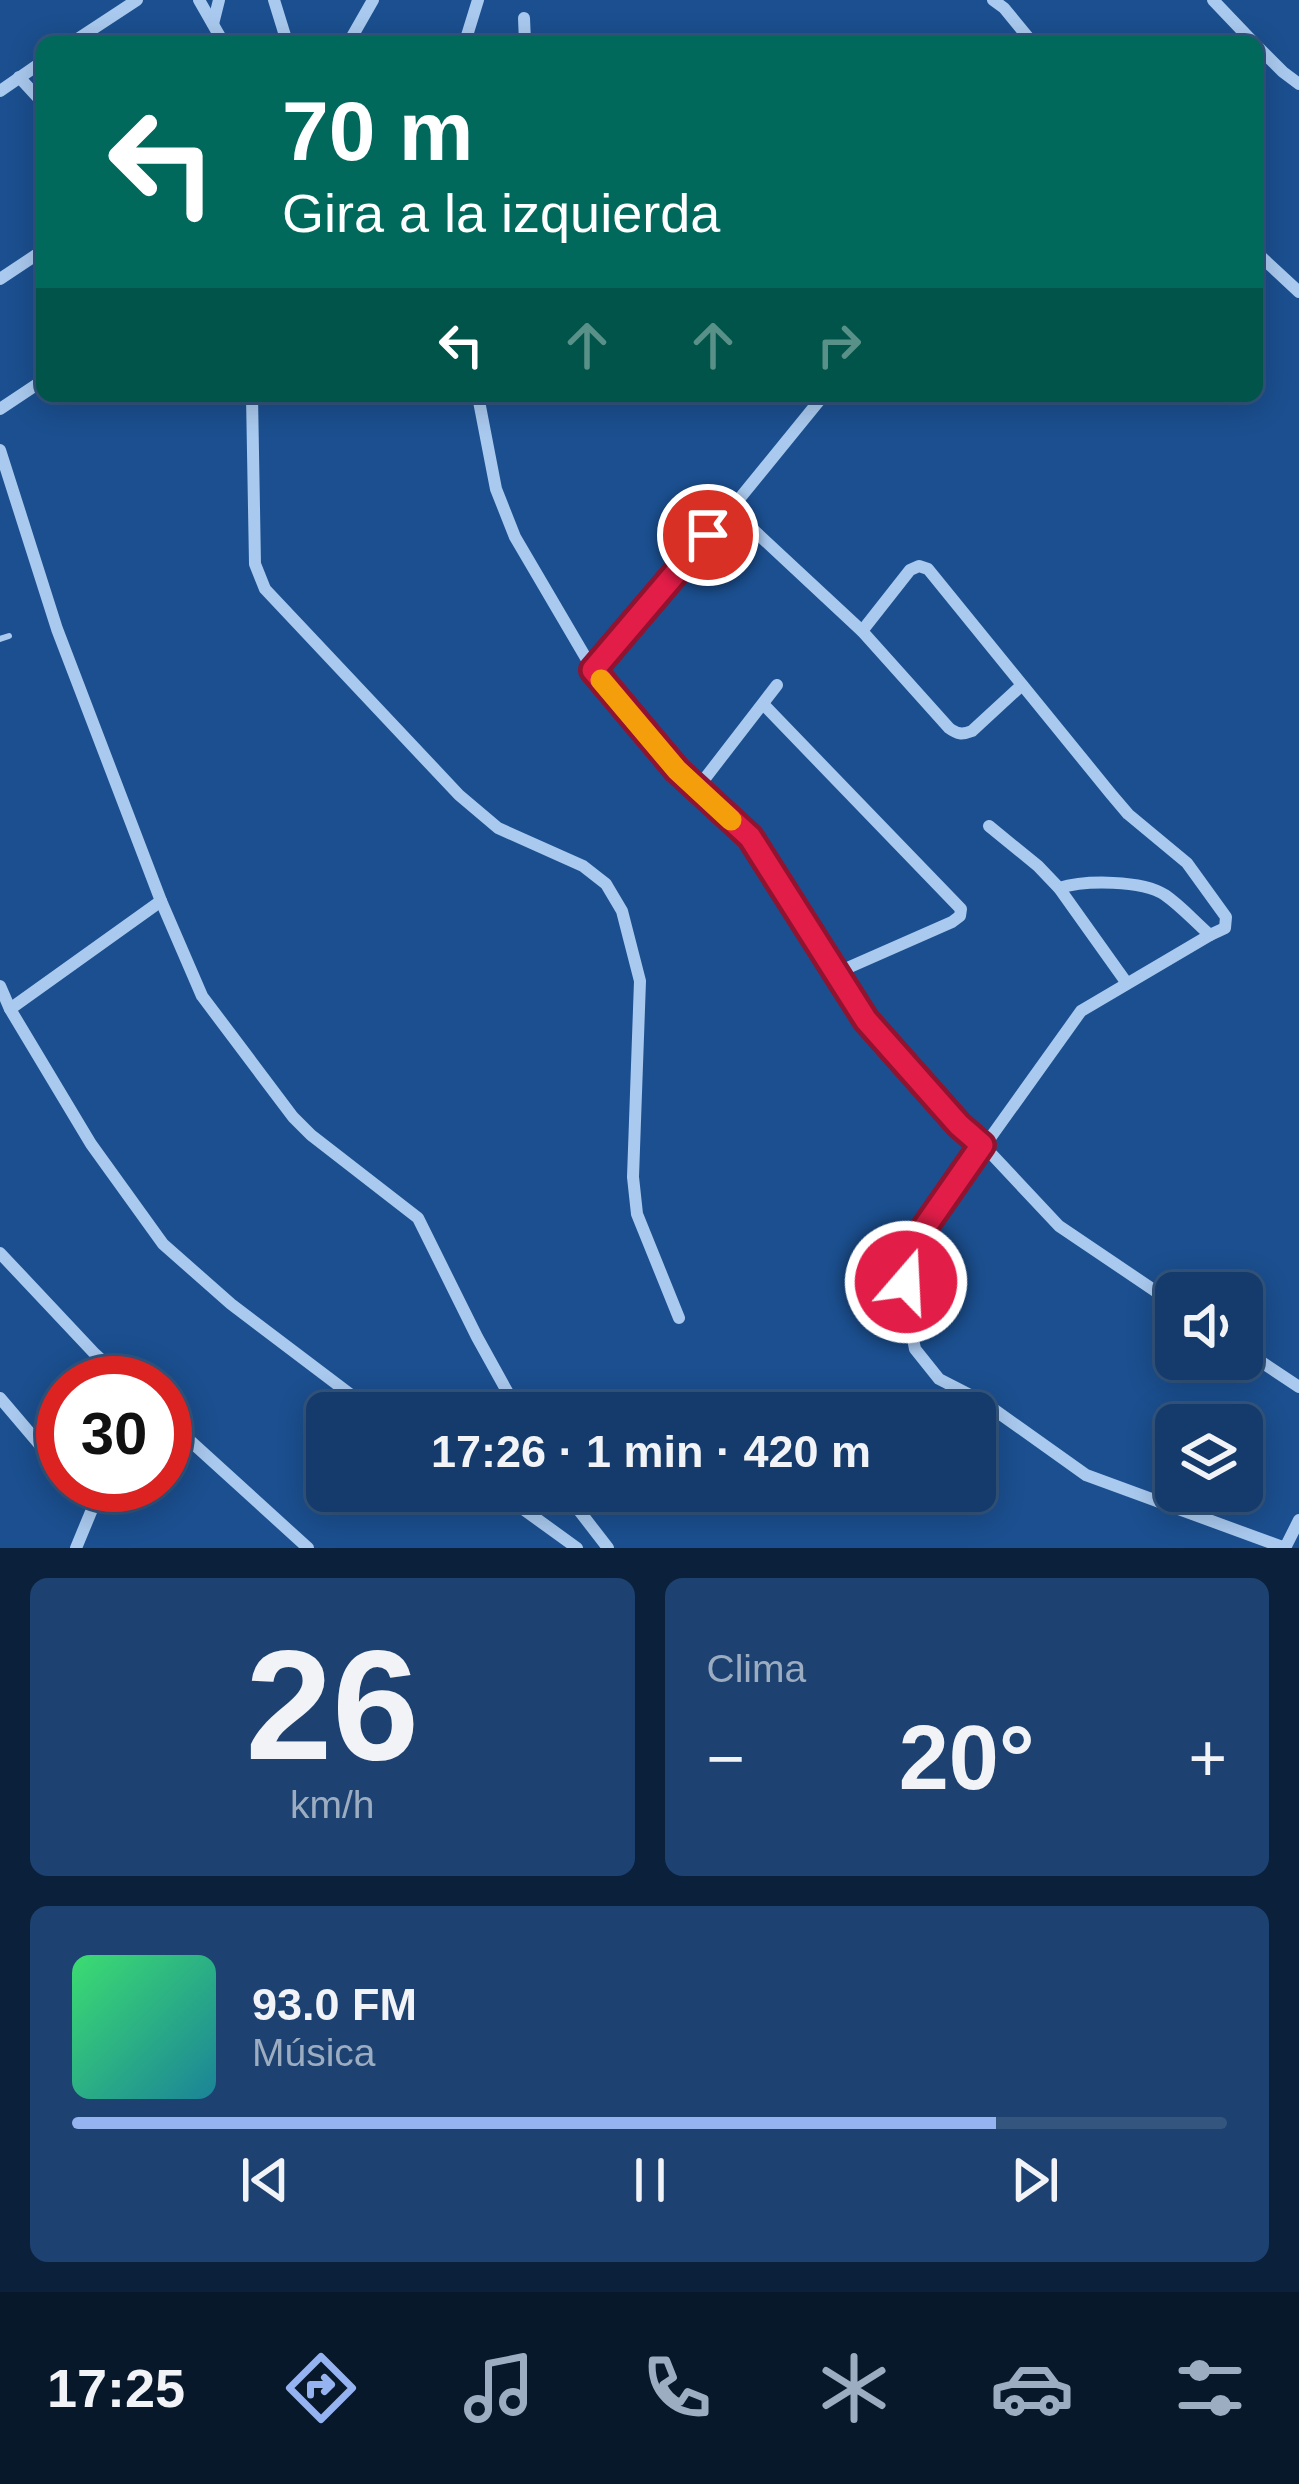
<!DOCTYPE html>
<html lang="es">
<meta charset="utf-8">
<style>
:root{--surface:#143b6b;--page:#1d4271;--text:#f1f3f6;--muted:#9dadc1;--line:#33557e;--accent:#95b2f1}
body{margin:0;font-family:Arial,sans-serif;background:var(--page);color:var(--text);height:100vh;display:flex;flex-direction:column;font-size:45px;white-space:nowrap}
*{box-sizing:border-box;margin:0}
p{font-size:39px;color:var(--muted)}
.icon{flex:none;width:66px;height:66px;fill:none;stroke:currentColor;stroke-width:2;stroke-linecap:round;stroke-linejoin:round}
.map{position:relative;height:1548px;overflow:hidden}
.sheet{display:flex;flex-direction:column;gap:30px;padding:30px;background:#0b203b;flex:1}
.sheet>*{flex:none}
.banner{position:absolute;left:36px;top:36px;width:1227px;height:366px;border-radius:18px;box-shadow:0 6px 30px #0003,0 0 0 3px var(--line);background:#00695c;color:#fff;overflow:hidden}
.controls{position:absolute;left:1155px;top:1272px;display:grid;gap:24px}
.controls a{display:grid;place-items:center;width:108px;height:108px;border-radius:18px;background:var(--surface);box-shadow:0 6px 30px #0003,0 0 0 3px var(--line);font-size:60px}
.speed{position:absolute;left:36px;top:1356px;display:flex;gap:24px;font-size:60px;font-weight:700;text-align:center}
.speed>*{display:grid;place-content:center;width:156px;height:156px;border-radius:50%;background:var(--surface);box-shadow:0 6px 30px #0003,0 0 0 3px var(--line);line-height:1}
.speed .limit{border:18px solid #d22;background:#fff;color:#111}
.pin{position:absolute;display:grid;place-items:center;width:102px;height:102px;color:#fff;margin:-51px;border:6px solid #fff;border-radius:50%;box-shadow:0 3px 12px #0007}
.me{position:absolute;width:132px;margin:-66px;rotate:19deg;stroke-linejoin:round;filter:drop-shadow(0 0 9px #0008)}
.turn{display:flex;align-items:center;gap:42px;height:252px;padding:0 48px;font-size:54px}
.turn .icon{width:156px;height:156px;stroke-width:2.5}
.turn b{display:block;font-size:84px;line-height:102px}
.lanes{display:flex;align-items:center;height:114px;padding:0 48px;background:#0003;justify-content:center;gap:60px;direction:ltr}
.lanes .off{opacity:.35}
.big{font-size:90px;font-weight:700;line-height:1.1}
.sheet .tile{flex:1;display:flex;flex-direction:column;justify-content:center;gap:18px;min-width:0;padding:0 42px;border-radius:18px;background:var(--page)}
.sheet .dial{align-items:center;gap:0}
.dial b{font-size:156px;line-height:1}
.song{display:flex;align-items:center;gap:36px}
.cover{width:144px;height:144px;border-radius:18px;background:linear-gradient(135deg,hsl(140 70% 55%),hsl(190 70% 35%))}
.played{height:12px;border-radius:6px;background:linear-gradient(90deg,var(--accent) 80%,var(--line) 80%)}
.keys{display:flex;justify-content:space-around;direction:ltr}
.heat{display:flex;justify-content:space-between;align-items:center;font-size:66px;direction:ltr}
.sheet .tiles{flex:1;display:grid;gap:30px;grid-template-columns:1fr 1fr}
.tile:last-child{grid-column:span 2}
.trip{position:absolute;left:306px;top:1392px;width:690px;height:120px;border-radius:18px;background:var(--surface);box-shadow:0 6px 30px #0003,0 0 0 3px var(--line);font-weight:700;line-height:120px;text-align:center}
.dock{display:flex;height:192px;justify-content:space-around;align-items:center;background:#08182b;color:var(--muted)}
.dock .icon{width:84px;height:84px}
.dock .current{color:var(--accent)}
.dock b{font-size:54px;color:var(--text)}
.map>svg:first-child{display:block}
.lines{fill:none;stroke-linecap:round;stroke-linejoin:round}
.lane{stroke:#a9c9ee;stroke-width:6}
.street{stroke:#a9c9ee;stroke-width:12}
.route-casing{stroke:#92132f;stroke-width:30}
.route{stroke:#e11d48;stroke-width:21}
.slow{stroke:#f59e0b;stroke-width:21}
</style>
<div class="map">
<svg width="1299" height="1548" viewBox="0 0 1299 1548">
<rect width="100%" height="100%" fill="#1b4f8f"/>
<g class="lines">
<polyline class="lane" points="0,639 9,636"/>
<g class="street">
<polyline points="199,0 223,42"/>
<polyline points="274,0 287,42"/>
<polyline points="993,0 1004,8 1032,42"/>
<polyline points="1213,0 1253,42"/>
<polyline points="524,18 525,42"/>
<polyline points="213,24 219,0"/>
<polyline points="73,42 137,0"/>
<polyline points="349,42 373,0"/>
<polyline points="465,42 478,0"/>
<polyline points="1257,46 1283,72 1299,84"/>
<polyline points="19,77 42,102"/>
<polyline points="0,91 42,62"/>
<polyline points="1257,253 1299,292"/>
<polyline points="0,279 42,251"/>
<polyline points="252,396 255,564 265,589 459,795 498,828 583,866 606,884 622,911 640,981 633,1177 637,1214 679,1318"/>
<polyline points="478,396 496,489 515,537 593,670 613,696 696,790 750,837 866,1020 959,1125 983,1145 1059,1226 1176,1305"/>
<polyline points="1006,396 1010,399"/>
<polyline points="0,409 42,381"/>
<polyline points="0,450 57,629 161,901 202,996 293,1117 311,1135 418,1218 477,1337 519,1413"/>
<path d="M731 509 862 631 949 728C957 734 962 735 972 731L1022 685"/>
<polyline points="862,631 910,570 919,566 928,569 1111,794 1128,814 1187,863 1226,917 1225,928 1210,935"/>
<polyline points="593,670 731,509 823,396"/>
<polyline points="764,705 961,909 960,916 952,922 836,973"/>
<polyline points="696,790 777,685"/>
<polyline points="989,826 1038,866 1059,888 1126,982"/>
<path d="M1059 888C1085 880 1142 880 1165 895 1181 906 1195 922 1210 935L1081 1011 905 1257 907 1308 915 1349 939 1379 982 1401 1086 1475 1285 1548 1299 1520"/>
<polyline points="0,986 10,1009 91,1144 163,1244 231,1304 375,1413"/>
<polyline points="10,1009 161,901"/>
<polyline points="0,1253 95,1354 127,1383"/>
<polyline points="1242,1349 1299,1387"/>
<polyline points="0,1398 63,1472"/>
<polyline points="165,1418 308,1548"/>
<polyline points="74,1485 93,1507"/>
<polyline points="498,1491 577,1548"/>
<polyline points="564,1491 608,1548"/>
<polyline points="76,1548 93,1507 107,1485"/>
</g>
</g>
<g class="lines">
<g class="route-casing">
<polyline id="route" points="708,535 593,670 677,770 750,837 866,1020 959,1125 982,1145 904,1257 906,1282"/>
</g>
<use href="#route" class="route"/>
<polyline class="slow" points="601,680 677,770 731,820"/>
</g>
</svg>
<div class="controls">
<a><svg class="icon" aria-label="sound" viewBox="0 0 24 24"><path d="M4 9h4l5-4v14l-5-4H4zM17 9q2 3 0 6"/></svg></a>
<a><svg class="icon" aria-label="layers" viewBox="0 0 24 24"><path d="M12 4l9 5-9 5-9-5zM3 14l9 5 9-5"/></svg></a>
</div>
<div class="speed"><div class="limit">30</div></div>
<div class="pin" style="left:708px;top:535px;background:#d93025"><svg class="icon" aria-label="arrive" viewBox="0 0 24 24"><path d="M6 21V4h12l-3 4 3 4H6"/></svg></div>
<svg class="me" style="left:906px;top:1282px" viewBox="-20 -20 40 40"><circle r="17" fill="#e11d48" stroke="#fff" stroke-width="3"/><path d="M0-11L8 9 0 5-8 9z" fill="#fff"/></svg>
<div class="trip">17:26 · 1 min · 420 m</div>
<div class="banner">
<div class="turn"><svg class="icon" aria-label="left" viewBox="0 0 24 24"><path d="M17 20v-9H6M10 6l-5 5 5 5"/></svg><div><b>70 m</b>Gira a la izquierda</div></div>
<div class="lanes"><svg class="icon" aria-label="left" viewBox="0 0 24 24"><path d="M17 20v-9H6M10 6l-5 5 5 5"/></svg><svg class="icon off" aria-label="ahead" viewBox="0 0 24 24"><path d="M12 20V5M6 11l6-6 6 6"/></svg><svg class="icon off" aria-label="ahead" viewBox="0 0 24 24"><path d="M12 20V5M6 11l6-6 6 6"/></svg><svg class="icon off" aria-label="right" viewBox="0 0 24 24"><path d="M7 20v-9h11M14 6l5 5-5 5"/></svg></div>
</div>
</div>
<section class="sheet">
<div class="tiles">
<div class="tile dial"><b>26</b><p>km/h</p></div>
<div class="tile"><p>Clima</p>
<div class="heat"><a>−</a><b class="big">20°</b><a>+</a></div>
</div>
<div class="tile">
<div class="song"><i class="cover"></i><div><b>93.0 FM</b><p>Música</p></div></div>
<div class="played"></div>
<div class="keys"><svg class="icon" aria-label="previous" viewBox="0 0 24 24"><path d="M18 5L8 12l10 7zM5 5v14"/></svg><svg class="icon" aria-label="pause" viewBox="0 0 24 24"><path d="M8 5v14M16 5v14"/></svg><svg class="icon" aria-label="next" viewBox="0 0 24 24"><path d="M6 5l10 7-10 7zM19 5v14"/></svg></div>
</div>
</div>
</section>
<nav class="dock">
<b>17:25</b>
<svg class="icon current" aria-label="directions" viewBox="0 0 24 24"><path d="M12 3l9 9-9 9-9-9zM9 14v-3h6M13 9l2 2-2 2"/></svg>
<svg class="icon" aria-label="music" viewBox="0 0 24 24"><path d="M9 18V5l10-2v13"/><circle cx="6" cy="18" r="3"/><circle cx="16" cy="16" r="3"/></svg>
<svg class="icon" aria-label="phone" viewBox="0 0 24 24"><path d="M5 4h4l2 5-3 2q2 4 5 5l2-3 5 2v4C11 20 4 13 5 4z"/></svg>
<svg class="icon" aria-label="climate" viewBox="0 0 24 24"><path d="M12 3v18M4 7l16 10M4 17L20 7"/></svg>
<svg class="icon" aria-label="car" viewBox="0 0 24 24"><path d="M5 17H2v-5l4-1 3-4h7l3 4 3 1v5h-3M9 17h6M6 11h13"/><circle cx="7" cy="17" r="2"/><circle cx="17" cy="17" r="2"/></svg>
<svg class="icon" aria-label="filters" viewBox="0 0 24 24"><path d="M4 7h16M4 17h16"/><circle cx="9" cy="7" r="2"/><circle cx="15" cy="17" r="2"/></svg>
</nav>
